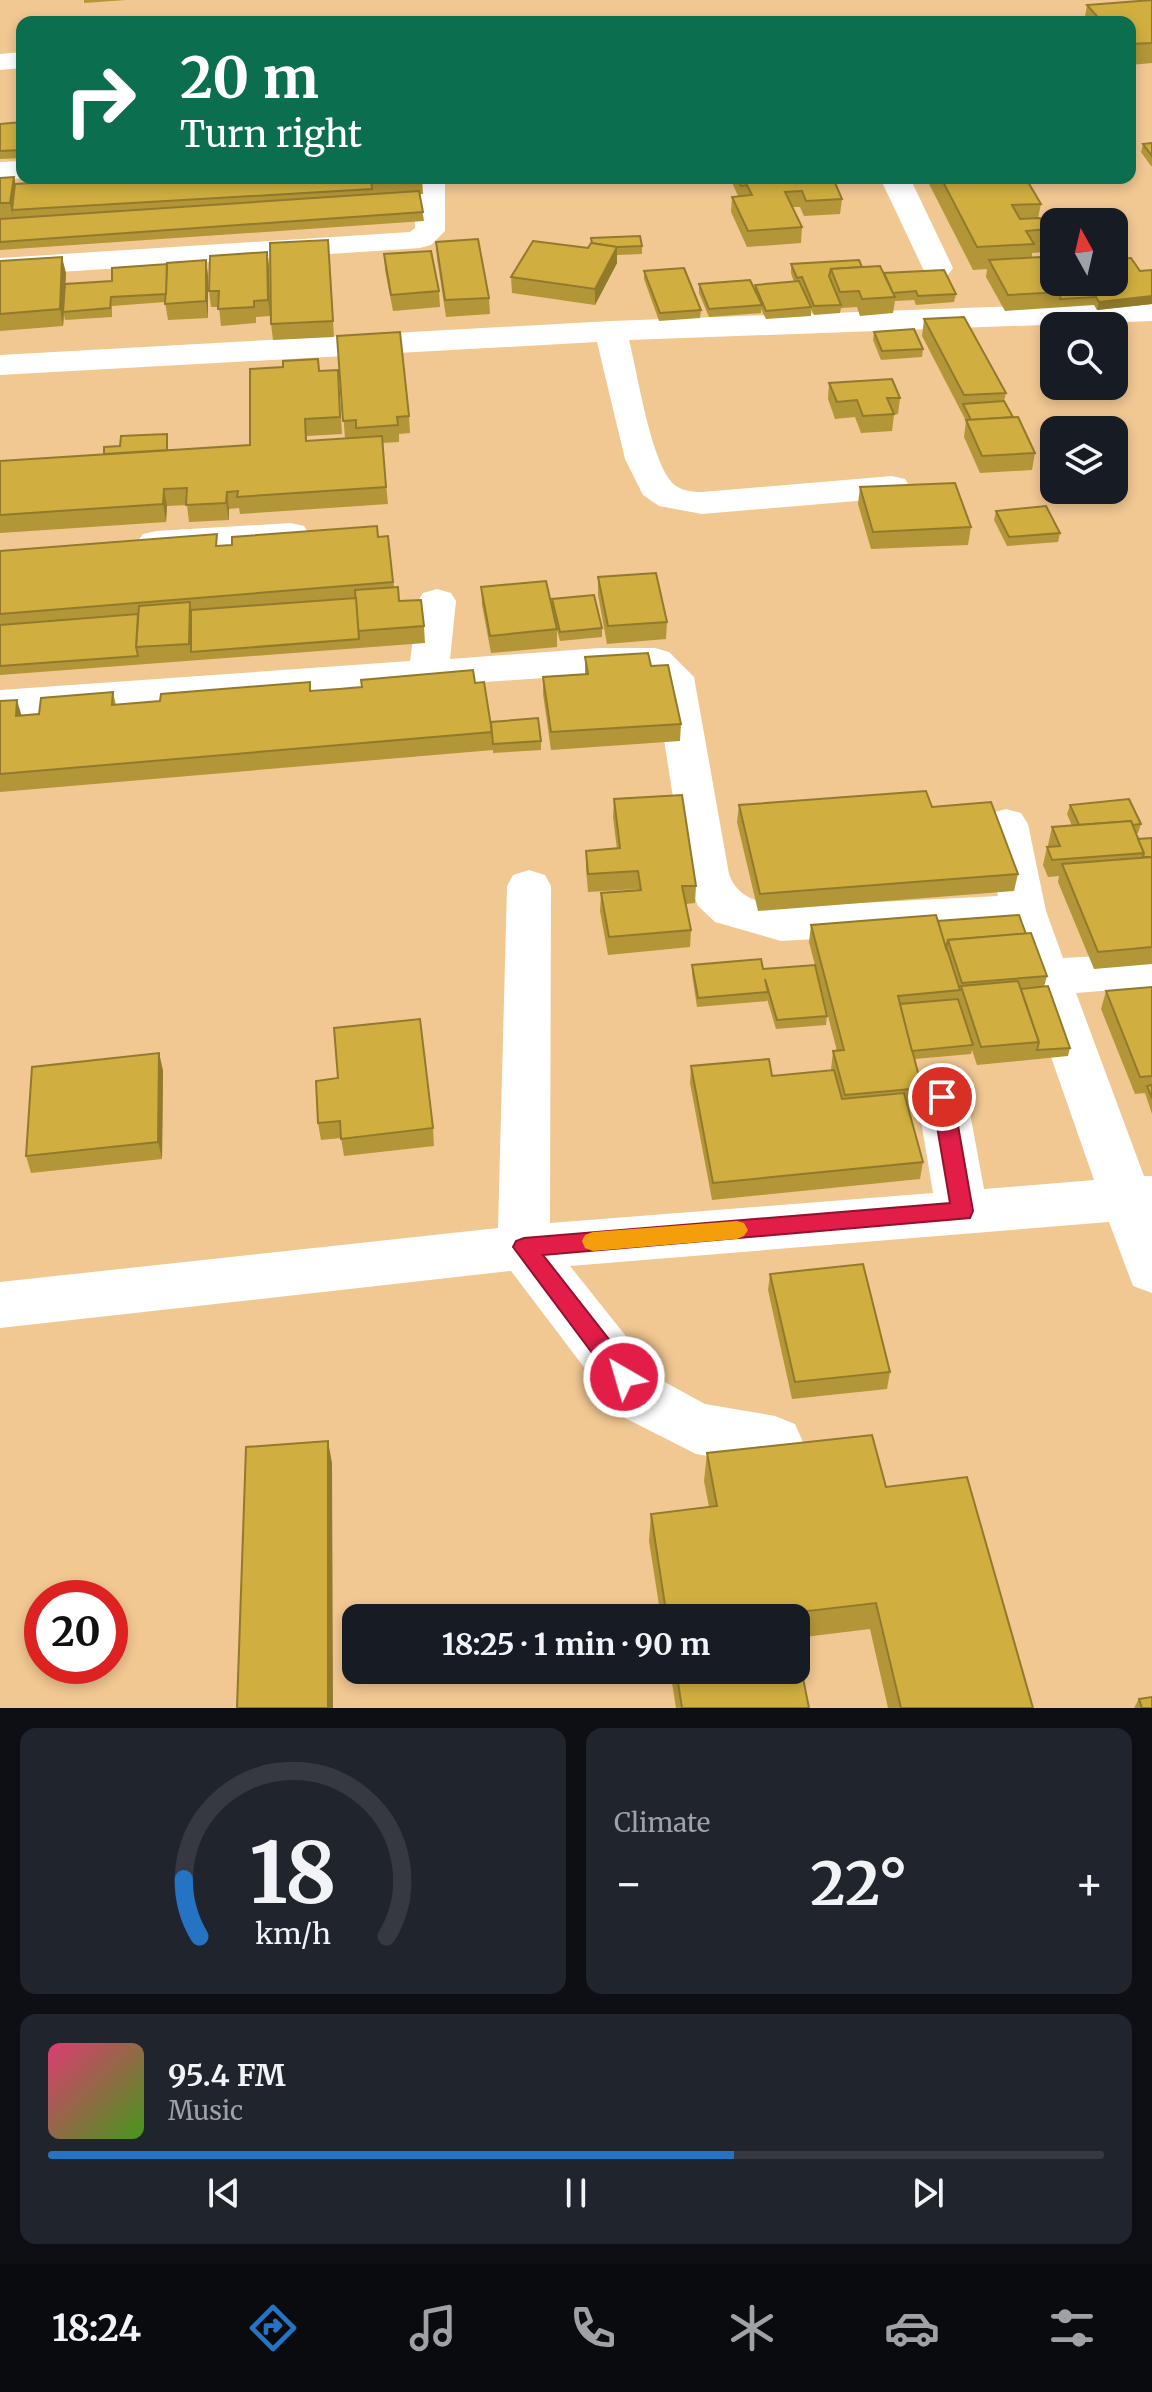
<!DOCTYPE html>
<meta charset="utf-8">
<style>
:root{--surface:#171b24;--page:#20242c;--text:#f1f3f6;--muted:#9ea1a6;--line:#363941;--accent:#2474c3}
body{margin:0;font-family:Merriweather,serif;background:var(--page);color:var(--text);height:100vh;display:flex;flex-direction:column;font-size:30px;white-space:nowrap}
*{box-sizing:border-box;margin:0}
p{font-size:26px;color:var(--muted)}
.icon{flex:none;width:44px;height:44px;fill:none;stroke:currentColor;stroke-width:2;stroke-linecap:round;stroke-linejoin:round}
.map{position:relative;height:1708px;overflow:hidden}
.side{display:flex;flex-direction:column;gap:20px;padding:20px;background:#0d0f14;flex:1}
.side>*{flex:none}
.hud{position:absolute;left:16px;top:16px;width:1120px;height:168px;border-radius:16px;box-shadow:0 4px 12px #0003;background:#0b6e4f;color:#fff;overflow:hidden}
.needle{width:52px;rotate:352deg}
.buttons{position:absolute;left:1040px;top:208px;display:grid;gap:16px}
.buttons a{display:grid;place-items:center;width:88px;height:88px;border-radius:16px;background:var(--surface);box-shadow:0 4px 12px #0003;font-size:40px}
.speed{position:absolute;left:24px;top:1580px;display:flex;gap:16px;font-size:40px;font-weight:700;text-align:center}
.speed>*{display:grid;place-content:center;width:104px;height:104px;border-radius:50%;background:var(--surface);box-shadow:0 4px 12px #0003;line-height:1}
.speed .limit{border:12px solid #d22;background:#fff;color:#111}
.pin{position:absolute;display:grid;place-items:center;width:68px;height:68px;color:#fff;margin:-34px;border:4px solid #fff;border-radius:50%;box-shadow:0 2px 8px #0007}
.me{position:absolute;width:88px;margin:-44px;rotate:322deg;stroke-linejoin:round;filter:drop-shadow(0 0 6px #0008)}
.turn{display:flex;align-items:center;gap:28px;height:168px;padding:0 32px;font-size:36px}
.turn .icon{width:104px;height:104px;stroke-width:2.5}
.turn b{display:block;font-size:56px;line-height:68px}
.big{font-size:60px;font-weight:700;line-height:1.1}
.side .widget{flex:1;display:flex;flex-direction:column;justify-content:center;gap:12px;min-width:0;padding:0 28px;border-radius:16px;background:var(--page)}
.side .dial{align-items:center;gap:0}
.dial svg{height:208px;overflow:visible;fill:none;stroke:var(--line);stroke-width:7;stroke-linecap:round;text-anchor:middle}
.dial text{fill:var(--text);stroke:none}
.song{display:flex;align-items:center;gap:24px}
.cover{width:96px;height:96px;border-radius:12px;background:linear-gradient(135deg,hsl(340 70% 55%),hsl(100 70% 35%))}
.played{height:8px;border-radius:4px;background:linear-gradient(90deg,var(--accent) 65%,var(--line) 65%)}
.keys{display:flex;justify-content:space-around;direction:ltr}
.heat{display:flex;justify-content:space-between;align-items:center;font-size:44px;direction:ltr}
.side .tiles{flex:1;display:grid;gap:20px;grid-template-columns:1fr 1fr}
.widget:last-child{grid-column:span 2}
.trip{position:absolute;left:342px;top:1604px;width:468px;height:80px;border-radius:16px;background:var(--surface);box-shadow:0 4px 12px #0003;font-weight:700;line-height:80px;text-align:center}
.tabs{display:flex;height:128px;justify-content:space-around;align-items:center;background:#090b0e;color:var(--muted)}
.tabs .icon{width:56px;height:56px}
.tabs .selected{color:var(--accent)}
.tabs b{font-size:36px;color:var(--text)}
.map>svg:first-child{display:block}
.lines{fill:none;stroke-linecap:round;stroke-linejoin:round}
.minor{fill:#fff;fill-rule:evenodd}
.wall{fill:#b39637}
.shaded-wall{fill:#927a2d}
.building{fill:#d0af40;stroke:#927a2d;stroke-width:2}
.route{fill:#e11d48;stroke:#92132f;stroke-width:2}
.slow{fill:#f59e0b}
</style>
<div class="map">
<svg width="1152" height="1708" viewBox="0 0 1152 1708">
<rect width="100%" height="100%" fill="#f1c792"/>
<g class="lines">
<g class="minor">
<polygon points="22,52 22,68 0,70 0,54"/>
<polygon points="22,161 22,178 25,178 0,180 0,162"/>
<polygon points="415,178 445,178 445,231 431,245 420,248 0,276 0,258 410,232 415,228"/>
<polygon points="880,178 910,178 953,268 948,275 937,277 926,275"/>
<path d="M1152 301V321L629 340C638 376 649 450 669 479 677 490 689 492 702 492L892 476 905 479 910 487 905 495 892 498 702 514 659 506 643 495 625 459 597 342 0 375V355L611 321Z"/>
<polygon points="291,523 304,526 309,534 304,542 156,553 143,550 137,542 143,534 156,531"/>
<path d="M437 589 451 593 456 601 450 659 600 648H655L669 652 694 677 729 874C738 899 758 901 781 907L998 896 984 824 991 813 1006 809 1021 813 1028 824 1046 911 1063 958 1152 953V987L1076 993 1144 1176H1152V1293L1133 1286 1109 1222 570 1266 661 1380 705 1404 775 1416 795 1424 803 1442 795 1460 775 1468 696 1454 621 1416 511 1271 0 1328V1282L498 1228 507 886 513 875 529 870 545 875 551 886 550 1223 933 1193 917 1097 925 1083 942 1077 959 1083 967 1097 984 1189 1094 1180 1006 928 781 941 715 922 698 906 685 874 655 682 645 674H600L0 716V690L410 661 418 601 423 593Z"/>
</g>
</g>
<g class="wall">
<polygon points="84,0 126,0 84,3"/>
<polygon points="1152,0 1152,63 1130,65 1130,22 1084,22 1087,5"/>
<polygon points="22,122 22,158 0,159 0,124"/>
<polygon points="1152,143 1152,166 1151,166 1141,152 1143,144"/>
<polygon points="14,177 15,184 422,178 423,194 420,194 424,221 0,250 0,178"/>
<polygon points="730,178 833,178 842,199 840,214 804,216 800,207 792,207 802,227 801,243 747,247 731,212 732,197 738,196"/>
<polygon points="926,178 1012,178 1011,182 1041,204 1038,218 1047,229 1043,252 1032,253 1032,257 1045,264 1140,271 1152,270 1152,304 1097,310 1094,305 1005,311 986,277 987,269 973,270"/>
<polygon points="591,238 642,246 642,254 617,255 617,263 595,305 512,293 511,277 588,248 591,243"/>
<polygon points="328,240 334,337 273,340 271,324"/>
<polygon points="436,242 489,298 490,314 446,317 437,258"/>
<polygon points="267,252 269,268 270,316 256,317 256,323 221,326 219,307 211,307 209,291"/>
<polygon points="384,254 439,291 440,307 393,311 385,270"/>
<polygon points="206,260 208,276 208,318 168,320 165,302 112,306 112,317 65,320 64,315 63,326 0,331 0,261 66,273 65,284 112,281 167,264"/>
<polygon points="791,264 862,267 956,294 954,302 916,305 914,300 895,301 893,313 860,316 857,307 841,308 840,313 814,315 811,309 811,316 766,319 761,309 761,313 709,317 699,293 699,284 755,290 755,285 794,282 791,273"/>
<polygon points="644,271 701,310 700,318 659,321 644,279"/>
<polygon points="924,319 1006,393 1004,401 1013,417 1035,453 1032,470 980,473 964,437 966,421 922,336"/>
<polygon points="874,332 923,349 922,357 881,360 873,340"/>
<polygon points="337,336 409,416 410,433 399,434 399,442 382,443 388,504 240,514 239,508 229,509 229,520 189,522 187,505 167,506 166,522 0,533 0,461 104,454 120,446 167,434 168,450 250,445 283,367 318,359 320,371 339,386 342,434 307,436 307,441 357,438 345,438"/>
<polygon points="829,383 900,398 898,414 894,415 892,431 861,433 855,417 835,419 828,399"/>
<polygon points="860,487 971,527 968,545 871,549 858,504"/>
<polygon points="996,511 1060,533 1058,542 1007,546 994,520"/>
<polygon points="388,536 394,587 399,601 424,626 425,643 0,675 0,551 219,546"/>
<polygon points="598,577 667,622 666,639 607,644 598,595"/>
<polygon points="481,587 552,607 552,599 602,628 602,637 560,641 557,630 557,647 491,653 482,605"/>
<polygon points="585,657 651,666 681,724 680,741 551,750 543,694 543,677 585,674"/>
<polygon points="475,683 491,725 541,741 541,750 493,753 493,746 493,750 0,792 0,701 21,716 39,714 113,692 116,705 311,691"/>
<polygon points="614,799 696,886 695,903 686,904 691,930 690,947 608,955 600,911 601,893 638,890 638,889 588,892 586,868 586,851 617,849 613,817"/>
<polygon points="739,805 932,807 1018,874 1014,891 758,911 737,822"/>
<polygon points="1070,805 1141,824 1138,833 1136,833 1138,839 1152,838 1152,964 1094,969 1058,882 1059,876 1048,877 1043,865 1047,847 1049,847 1048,845 1052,827 1072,826 1067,814"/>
<polygon points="938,921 1026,934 1047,976 1044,987 1070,1048 1068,1056 977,1065 972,1050 971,1054 915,1059 922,1088 918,1105 908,1106 923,1162 920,1179 712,1200 690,1083 691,1066 772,1076 831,1070 833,1051 837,1051 809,942 811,925"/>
<polygon points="692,965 763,969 827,1016 826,1025 776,1029 767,999 767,1001 697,1007 692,974"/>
<polygon points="1152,987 1152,1114 1145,1093 1135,1094 1101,1009 1106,991"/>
<polygon points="159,1053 163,1071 162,1159 31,1173 26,1156"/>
<polygon points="316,1081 433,1128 434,1146 344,1156 341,1138 321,1140 318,1123"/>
<polygon points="770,1274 890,1372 887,1389 792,1399 768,1290"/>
<polygon points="707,1453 886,1487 1033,1708 888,1708 870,1629 796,1638 796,1618 661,1618 649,1541 651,1514 709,1507 704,1481"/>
<polygon points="670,1670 796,1670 809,1708 676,1708"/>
<polygon points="1139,1699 1152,1708 1134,1708"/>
</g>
<g class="shaded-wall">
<polygon points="14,177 17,192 12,210 13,219 10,203"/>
<polygon points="617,247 617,263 595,305 595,289"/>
<polygon points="267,252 269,268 270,316 268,300"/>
<polygon points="62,257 66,273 63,326 60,309"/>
<polygon points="206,260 208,276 208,318 206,301"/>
<polygon points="1152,296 1152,304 1097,310 1099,302"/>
<polygon points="164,489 167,506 166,522 163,504"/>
<polygon points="227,492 229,509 229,520 226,503"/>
<polygon points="17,700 22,717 16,716"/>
<polygon points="159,1053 163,1071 162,1159 158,1142"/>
<polygon points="328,1441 332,1463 333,1708 328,1708"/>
</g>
<g class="building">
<polygon points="1152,0 1152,43 1130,44 1130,22 1102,22 1087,5"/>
<polygon points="706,18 707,22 637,22"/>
<polygon points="22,122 22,150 0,151 0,124"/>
<polygon points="1152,143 1152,156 1143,144"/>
<polygon points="14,177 10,203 0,203 0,178"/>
<polygon points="119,178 371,178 372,189 12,210 15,184"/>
<polygon points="371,178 422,178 371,181"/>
<polygon points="738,178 794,178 797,184 795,178 833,178 842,199 806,201 802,191 785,192 802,227 748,231 732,197 752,195 747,185 741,186"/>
<polygon points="941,178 997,178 1000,183 1028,182 1041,204 1012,205 1020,219 1040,218 1047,229 1026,231 1034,244 977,247"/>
<polygon points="419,191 423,212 0,242 0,219"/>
<polygon points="640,236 642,246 617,247 592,243 591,238"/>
<polygon points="478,239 489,298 445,300 436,242"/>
<polygon points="328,240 333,321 271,324 270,243"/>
<polygon points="533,241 588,248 591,243 617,247 595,289 511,277"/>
<polygon points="431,251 439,291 391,295 384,254"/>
<polygon points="267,252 268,300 254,301 254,307 218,309 219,291 209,291 210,256"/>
<polygon points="62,257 60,309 0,314 0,261"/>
<polygon points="1040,257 1054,279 1054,282 1056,282 1061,292 1008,295 989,260"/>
<polygon points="1131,258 1140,271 1152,270 1152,296 1099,302 1096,297 1060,299 1061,292 1056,282 1114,282 1114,259"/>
<polygon points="206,260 206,301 165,304 167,263"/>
<polygon points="859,260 862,267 831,269 829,276 841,305 814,306 802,277 797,278 791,264"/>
<polygon points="1054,263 1054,279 1045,264"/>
<polygon points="167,264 166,294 111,297 110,308 63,312 65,284 112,281 112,268"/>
<polygon points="880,266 895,297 862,299 859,291 840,292 831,269"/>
<polygon points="684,268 701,310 660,313 644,271"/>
<polygon points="944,270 956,294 918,296 916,291 893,293 884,273"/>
<polygon points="750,280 762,305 709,309 699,284"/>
<polygon points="799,281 811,307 766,311 755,285"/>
<polygon points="964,317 1006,393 964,395 924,319"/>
<polygon points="914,329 923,349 882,351 874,332"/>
<polygon points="400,332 409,416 397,417 398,425 356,428 356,420 343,421 337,336"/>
<polygon points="318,359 319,371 338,370 340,417 305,419 306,441 382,436 386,487 237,497 238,491 227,492 226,503 186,505 187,488 164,489 163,504 0,515 0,461 250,445 250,369 283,367 283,361"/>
<polygon points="892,379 900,398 887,398 894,414 863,416 857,400 837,402 829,383"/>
<polygon points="1004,401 1013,417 971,420 963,404"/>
<polygon points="1018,417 1035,453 982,456 966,420"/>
<polygon points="167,434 167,450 104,454 104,447 120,446 121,436"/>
<polygon points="955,483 971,527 873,532 860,487"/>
<polygon points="1046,506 1060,533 1009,537 996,511"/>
<polygon points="377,526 378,537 388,536 393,582 0,614 0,551 217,534 216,546 232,545 232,537"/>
<polygon points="656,573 667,622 608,626 598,577"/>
<polygon points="546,581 557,629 490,636 481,587"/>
<polygon points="398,587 399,601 421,600 424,626 358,631 355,590"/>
<polygon points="594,595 602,628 560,632 552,599"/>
<polygon points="356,598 359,639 191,652 191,610"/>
<polygon points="190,602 189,644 136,647 139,606"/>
<polygon points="138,614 136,647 138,656 0,666 0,625"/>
<polygon points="648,653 651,666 668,665 681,724 551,732 543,677 588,674 585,657"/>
<polygon points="473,670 475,683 484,682 492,732 0,774 0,701 17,700 16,716 39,714 41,698 113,692 112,705 160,701 161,694 310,682 310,691 339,689 362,687 361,680"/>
<polygon points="538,718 541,741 493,744 491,722"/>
<polygon points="926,791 932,807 991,802 1018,874 760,894 739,805"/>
<polygon points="682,795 696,886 682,886 691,930 609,937 601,893 641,890 638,871 588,874 586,851 620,848 614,799"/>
<polygon points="1129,799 1141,824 1132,825 1131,821 1079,825 1070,805"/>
<polygon points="1131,821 1144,853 1052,860 1047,847 1060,846 1052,827"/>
<polygon points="1152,838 1152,857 1143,857 1144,853 1138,839"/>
<polygon points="1152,857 1152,947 1098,952 1062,864"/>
<polygon points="936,915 960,990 898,996 922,1088 845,1095 833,1051 844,1050 811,925"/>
<polygon points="1019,915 1026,934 948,940 946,948 938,921"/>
<polygon points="1031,933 1047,976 962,983 948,940"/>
<polygon points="761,959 763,969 815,965 827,1016 777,1020 765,979 768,992 698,998 692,965"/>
<polygon points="1018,981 1039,1042 981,1047 961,986"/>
<polygon points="1048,986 1070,1048 1037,1050 1039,1042 1021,989"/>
<polygon points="1152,987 1152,1076 1140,1077 1106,991"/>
<polygon points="958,999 973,1045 912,1051 900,1004"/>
<polygon points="420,1019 433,1128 341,1139 340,1121 318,1123 316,1081 338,1078 334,1028"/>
<polygon points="159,1053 158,1142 26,1156 32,1067"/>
<polygon points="769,1059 772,1076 834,1070 842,1099 904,1093 923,1162 713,1183 691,1066"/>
<polygon points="1152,1085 1152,1098 1147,1086"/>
<polygon points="863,1264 890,1372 795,1382 770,1274"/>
<polygon points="872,1435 886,1487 967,1477 1033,1708 901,1708 876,1603 790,1613 791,1618 667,1618 651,1514 717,1506 707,1453"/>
<polygon points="328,1441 328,1708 237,1708 246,1447"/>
<polygon points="796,1643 809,1708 682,1708 676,1670 796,1670"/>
<polygon points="1152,1697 1152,1708 1142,1708 1139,1699"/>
</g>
<polygon class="route" points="942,1089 950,1091 953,1097 973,1211 970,1218 543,1255 633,1370 636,1377 633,1385 624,1388 616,1385 513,1247 516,1241 524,1238 950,1203 932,1097 935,1091"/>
<polygon class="slow" points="737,1221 744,1223 748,1230 744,1236 737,1239 593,1251 585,1248 582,1241 585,1235 593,1232"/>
</svg>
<div class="buttons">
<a><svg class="needle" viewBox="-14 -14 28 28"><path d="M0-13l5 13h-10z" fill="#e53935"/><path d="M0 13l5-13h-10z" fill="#9ea1a6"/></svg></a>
<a><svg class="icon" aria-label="search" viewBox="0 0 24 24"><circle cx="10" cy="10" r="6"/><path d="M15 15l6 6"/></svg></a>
<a><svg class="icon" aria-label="layers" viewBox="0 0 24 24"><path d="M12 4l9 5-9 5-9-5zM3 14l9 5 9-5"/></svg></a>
</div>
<div class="speed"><div class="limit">20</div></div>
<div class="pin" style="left:942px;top:1097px;background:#d93025"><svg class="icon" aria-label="arrive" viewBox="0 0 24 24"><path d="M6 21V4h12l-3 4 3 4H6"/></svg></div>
<svg class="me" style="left:624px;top:1377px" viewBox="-20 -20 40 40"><circle r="17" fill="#e11d48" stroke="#fff" stroke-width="3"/><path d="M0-11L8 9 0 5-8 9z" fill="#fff"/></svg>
<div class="trip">18:25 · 1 min · 90 m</div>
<div class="hud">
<div class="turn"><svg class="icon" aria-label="right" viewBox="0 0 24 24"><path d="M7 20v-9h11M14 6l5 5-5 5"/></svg><div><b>20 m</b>Turn right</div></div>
</div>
</div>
<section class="side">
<div class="tiles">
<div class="widget dial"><svg viewBox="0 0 100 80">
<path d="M14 69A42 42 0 1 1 86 69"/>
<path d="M14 69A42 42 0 0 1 8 47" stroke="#2474c3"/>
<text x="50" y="56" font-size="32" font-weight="700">18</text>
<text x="50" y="72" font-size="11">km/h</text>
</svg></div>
<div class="widget"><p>Climate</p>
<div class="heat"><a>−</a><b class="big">22°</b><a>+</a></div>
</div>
<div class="widget">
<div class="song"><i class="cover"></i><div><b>95.4 FM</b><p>Music</p></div></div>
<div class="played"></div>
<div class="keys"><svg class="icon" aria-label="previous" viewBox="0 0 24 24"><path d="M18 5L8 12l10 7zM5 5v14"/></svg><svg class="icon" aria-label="pause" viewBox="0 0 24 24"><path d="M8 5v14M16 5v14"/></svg><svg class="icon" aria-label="next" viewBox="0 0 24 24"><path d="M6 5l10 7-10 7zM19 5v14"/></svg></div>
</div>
</div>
</section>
<nav class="tabs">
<b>18:24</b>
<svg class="icon selected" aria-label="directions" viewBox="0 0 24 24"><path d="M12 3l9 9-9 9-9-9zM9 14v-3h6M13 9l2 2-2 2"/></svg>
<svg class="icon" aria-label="music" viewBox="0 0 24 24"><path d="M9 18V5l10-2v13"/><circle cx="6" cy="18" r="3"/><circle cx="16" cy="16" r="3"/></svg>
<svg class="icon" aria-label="phone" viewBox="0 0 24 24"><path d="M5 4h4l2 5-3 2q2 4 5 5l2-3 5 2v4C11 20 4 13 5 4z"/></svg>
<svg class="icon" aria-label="climate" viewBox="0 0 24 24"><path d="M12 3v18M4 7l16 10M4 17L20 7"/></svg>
<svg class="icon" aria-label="car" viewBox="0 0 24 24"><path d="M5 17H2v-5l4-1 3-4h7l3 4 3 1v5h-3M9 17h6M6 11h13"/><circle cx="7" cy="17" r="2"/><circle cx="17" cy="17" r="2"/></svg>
<svg class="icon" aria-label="filters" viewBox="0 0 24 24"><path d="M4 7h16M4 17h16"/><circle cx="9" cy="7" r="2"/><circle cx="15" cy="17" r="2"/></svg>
</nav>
